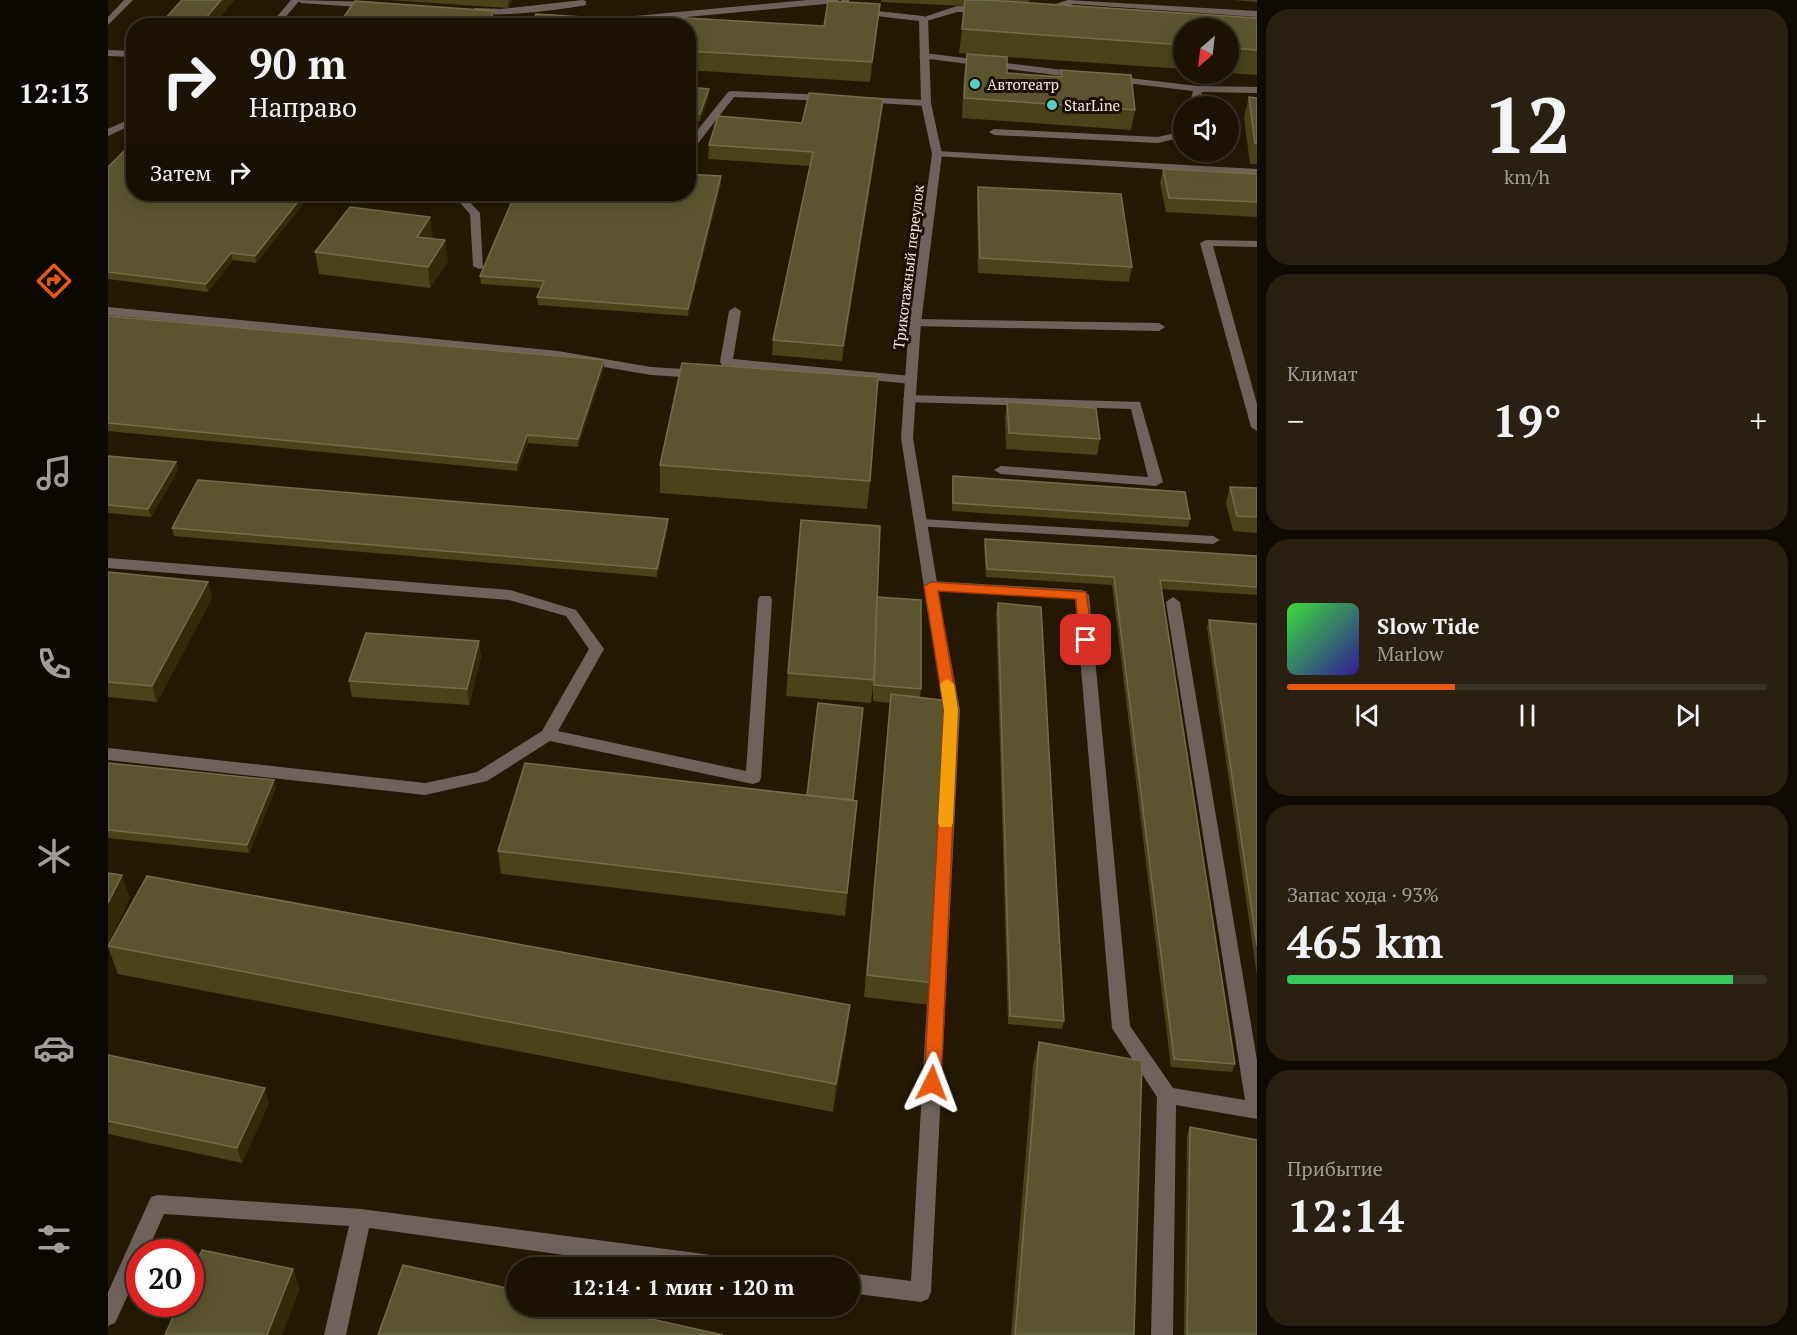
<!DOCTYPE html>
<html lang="ru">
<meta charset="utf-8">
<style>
:root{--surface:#1c1303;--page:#292012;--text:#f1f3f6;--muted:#a09e9a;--line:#3a3225;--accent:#ea580c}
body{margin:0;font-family:"PT Serif",serif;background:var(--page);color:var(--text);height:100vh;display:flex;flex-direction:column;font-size:22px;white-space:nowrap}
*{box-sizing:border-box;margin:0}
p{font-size:20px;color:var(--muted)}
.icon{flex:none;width:33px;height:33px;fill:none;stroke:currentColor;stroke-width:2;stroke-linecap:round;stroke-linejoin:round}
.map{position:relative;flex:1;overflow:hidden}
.side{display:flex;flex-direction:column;gap:9px;padding:9px;background:#0f0a02;width:540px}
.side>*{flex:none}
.hud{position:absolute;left:18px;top:18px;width:570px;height:183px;border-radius:24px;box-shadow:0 3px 15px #0003,0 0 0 2px var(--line);background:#1c1303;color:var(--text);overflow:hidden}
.needle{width:39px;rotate:208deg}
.controls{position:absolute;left:1065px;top:18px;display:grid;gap:12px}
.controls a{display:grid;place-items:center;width:66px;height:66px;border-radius:50%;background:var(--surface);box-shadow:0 3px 15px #0003,0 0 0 2px var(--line);font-size:30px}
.speed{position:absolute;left:18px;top:1239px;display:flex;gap:12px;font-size:30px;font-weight:700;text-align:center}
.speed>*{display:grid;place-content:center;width:78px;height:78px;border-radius:50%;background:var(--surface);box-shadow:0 3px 15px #0003,0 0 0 2px var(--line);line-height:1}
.speed .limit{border:9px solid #d22;background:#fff;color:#111}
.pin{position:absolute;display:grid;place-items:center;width:51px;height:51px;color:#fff;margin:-26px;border-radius:12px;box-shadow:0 3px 9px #0006}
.me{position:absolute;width:66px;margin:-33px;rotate:3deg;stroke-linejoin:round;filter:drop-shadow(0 0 4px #0008)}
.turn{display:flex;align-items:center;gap:21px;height:126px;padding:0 24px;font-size:27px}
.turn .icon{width:78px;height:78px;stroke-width:2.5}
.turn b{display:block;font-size:42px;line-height:51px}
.then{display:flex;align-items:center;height:57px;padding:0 24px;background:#0003;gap:12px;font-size:22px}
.big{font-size:45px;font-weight:700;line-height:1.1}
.side .card{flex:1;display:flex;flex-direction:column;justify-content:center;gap:9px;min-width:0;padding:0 21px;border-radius:24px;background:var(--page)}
.side .dial{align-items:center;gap:0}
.dial b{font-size:78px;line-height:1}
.song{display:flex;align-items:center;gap:18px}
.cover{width:72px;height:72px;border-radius:9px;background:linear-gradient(135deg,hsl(120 70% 55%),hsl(250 70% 35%))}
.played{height:6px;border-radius:3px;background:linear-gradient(90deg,var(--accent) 35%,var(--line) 35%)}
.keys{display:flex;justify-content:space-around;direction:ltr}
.heat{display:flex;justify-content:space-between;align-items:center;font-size:33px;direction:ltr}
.charge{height:9px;border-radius:4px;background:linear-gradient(90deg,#34c759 93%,var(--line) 0)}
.trip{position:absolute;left:398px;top:1257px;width:354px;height:60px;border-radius:30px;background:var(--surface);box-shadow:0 3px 15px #0003,0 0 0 2px var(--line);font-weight:700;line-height:60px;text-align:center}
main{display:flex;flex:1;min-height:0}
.tab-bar{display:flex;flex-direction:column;width:108px;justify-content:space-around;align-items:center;background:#0b0801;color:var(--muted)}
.tab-bar .icon{width:42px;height:42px}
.tab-bar .on{color:var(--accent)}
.tab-bar b{font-size:27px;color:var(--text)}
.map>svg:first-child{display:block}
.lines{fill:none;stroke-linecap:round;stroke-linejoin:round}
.lane{fill:#6e635c;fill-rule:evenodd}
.street{fill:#6e635c;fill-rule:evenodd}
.wall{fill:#49431a}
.shaded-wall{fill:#332a08}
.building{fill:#5b552f;stroke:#736d4b;stroke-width:1.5}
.route{fill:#ea580c;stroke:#983908;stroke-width:1.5}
.slow{fill:#f59e0b}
.poi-dot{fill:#54cdc7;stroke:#1b1000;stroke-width:2}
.labels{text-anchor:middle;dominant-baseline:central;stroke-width:6;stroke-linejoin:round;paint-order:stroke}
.far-poi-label{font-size:15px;fill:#f4ecdf;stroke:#1b1000;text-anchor:start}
.far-street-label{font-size:15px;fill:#f4ecdf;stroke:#1b1000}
</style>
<main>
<nav class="tab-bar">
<b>12:13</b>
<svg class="icon on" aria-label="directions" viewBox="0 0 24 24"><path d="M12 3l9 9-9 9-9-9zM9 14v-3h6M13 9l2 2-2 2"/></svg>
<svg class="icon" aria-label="music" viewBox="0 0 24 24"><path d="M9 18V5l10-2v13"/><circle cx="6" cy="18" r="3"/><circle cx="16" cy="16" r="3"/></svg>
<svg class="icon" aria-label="phone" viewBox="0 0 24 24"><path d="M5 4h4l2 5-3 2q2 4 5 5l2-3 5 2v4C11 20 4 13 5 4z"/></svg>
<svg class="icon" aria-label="climate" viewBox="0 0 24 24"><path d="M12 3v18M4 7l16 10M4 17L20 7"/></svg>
<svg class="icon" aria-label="car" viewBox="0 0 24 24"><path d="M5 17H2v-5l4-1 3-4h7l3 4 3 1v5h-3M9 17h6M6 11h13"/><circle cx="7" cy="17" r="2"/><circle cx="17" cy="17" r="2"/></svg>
<svg class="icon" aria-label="filters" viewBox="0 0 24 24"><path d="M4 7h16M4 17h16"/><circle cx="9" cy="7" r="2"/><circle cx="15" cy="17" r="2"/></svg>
</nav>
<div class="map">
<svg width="1149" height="1335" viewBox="0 0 1149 1335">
<rect width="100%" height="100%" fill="#251904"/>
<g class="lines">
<g class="lane">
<polygon points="16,0 25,0 0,25 0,17"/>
<polygon points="189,0 265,2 269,5 265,8 193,3"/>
<path d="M475 0 478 1V5C459 9 376 20 363 11L367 8 392 9Z"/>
<polygon points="699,0 731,0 727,3 516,23 511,20 516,17"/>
<polygon points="960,0 1149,11 1149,17 966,4 932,13 928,10"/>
<polygon points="849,6 875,7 879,10 875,13 849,12 815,22 810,19"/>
<polygon points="0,50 26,51 26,57 0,56"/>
<polygon points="816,53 971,72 976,75 971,78 813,58 811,56"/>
<polygon points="1004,76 1090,86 1149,87 1149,93 1094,92 1091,106 1081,106 1085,91 1001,81 1001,77"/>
<polygon points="623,91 719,95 724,98 719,101 626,97 584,151 580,152 580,142 620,92"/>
<polygon points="755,97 818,100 823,103 818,106 752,102 750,100"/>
<polygon points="1076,127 1075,137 1050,143 886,135 881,132 886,129 1050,137 1067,133"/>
<polygon points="829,151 1149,169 1149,175 825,156 824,154"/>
<polygon points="344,194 354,194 372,213 375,268 371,269 365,266 362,214"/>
<polygon points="1098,240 1149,241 1149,247 1105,246 1149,404 1149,431 1143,427 1092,243"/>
<polygon points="0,307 450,351 543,367 591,370 597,374 591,378 543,375 450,359 0,315"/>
<polygon points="627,307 633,311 625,359 803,376 809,380 803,384 614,365 612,362 621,311"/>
<polygon points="807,319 1051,323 1057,327 1051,331 803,326 803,320"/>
<polygon points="801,395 1032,402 1055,482 1048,486 893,474 886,470 893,466 1040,477 1023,409 797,402 795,399"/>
<polygon points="813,519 1105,536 1112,540 1105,544 808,526 806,523 808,520"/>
<polygon points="0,558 402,590 468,610 496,649 450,731 638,771 650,599 652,596 662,596 664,599 653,778 651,782 645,784 442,741 379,781 317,795 0,760 0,748 317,783 369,772 434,731 481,649 458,616 401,600 0,568"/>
<polygon points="823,581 974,590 981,595 1022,1026 1065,1088 1137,1100 1058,602 1065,597 1072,602 1149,1060 1149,1119 1068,1105 1065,1335 1043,1335 1049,1097 1004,1028 967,599 818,589 816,586"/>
<polygon points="826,602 833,607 852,710 823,1292 820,1299 813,1302 741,1293 741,1273 803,1281 836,710 819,607"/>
<polygon points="50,1195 253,1209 626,1258 633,1261 636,1268 550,1268 261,1228 238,1335 216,1335 241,1226 56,1214 39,1252 32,1252 32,1269 7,1323 0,1326 0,1292 43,1197"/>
</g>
<g class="street">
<polygon points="183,0 192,0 170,26 161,26"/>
<polygon points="733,0 741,0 741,8 815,16 820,19 823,103 834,154 813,323 805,438 833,607 826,612 819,607 793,438 801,323 824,154 813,103 811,21 734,12"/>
<polygon points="26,117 26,124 0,136 0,129"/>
</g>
</g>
<g class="wall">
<polygon points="126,0 105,26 54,26 53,23"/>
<polygon points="281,0 404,0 400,8"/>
<polygon points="773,0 921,0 921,3 1149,18 1149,75 1120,73 1120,28 1076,28 1076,69 899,57 899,73 952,77 953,70 1027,110 1023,130 854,118 856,74 859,54 893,56 851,53 857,6 773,2"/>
<polygon points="1125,0 1149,0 1149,2"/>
<polygon points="772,4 770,23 762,82 580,70 580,26 716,26"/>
<polygon points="580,87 601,96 592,121 580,120"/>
<polygon points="1141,97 1149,98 1149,164 1142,164 1136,117"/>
<polygon points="775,99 774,112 734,361 664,355 665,340 702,166 600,159 601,145 694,123"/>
<polygon points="0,167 26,194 203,194 148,263 125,260 100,292 0,279"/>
<polygon points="1055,169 1149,174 1149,217 1058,212 1052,183"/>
<polygon points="613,176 613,184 580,316 430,305 429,297 433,288 373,284 372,276 580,194"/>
<polygon points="870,187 1024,267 1021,282 870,273 869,201"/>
<polygon points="286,194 318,194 313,202 286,199"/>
<polygon points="322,217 324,238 340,261 322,288 211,274 207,252"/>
<polygon points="0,316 496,360 496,368 470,447 420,443 409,471 0,431"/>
<polygon points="899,402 992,439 989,455 898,449 897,417"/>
<polygon points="0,456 68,462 70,470 43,517 0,513"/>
<polygon points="552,465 762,481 759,509 552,493"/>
<polygon points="845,476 1082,519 1080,527 844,511 844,484"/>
<polygon points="1122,487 1149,488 1149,533 1125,531 1118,503"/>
<polygon points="560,519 560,527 549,577 66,536 64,528"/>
<polygon points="877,539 1149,556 1149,595 1053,589 1127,1064 1124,1072 1063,1067 1004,585 878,577 876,547"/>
<polygon points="0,572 100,582 104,598 49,702 0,697"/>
<polygon points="769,597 813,689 812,697 826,983 822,1005 756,997 782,703 765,701 765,685 763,703 678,696 680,673"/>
<polygon points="890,603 956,1021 954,1029 900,1024 888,612"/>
<polygon points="1101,620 1149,624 1149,976 1099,628"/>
<polygon points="371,641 373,657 361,705 244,697 241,681"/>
<polygon points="0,763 168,788 141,853 0,838"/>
<polygon points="745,800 749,801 737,916 393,874 390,851"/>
<polygon points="0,945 739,1033 725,1112 10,974 0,947"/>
<polygon points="931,1042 1026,1335 903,1335 925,1064"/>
<polygon points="0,1055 161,1103 134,1163 0,1134"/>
<polygon points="1082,1127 1149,1335 1076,1335 1079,1135"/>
</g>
<g class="shaded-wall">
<polygon points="113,0 126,0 105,26 91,26"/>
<polygon points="400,0 404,0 400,8"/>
<polygon points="772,4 770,23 762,82 764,62"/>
<polygon points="386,11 387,24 386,26 378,26"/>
<polygon points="475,17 475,26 471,26"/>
<polygon points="601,89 601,96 592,121 592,114"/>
<polygon points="775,99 774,112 734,361 735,346"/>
<polygon points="613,176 613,184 580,316 580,309"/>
<polygon points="196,194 203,194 148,263 147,256"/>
<polygon points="312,194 318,194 313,202"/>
<polygon points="322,217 325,238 312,258 309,237"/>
<polygon points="337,240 340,261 322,288 320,267"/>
<polygon points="123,253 125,260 100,292 98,284"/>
<polygon points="496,360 496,368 470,447 470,439"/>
<polygon points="419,435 420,443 409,471 409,463"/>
<polygon points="68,462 70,470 43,517 40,509"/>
<polygon points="560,519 560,527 549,577 549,569"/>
<polygon points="100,582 104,598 49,702 44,686"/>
<polygon points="371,641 373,657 361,705 359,689"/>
<polygon points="166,780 168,788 141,853 139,845"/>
<polygon points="14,875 22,898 0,944 0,903"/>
<polygon points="742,1005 739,1033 725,1112 728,1084"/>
<polygon points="157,1088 161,1103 134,1163 129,1148"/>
<polygon points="185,1269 192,1289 174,1335 159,1335"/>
</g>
<g class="building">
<polygon points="74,0 113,0 91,26 53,23"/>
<polygon points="857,0 879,0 1149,18 1149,50 1120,48 1120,28 1076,28 1076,45 854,29"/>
<polygon points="247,1 386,11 378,26 230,25"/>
<polygon points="720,1 772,4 764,62 580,51 580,26 540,26 544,16 716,26"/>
<polygon points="428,14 475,17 471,26 423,26"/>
<polygon points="859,54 899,57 899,73 954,77 953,70 1023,75 1027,110 856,98"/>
<polygon points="580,87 601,89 592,114 580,113"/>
<polygon points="701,93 775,99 735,346 665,340 705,152 601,145 610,116 694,123"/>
<polygon points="1141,97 1149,98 1149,144 1147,143"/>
<polygon points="17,150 26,151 26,194 196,194 147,256 123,253 98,284 0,272 0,167"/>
<polygon points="1055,169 1149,174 1149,202 1061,198"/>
<polygon points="580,174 613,176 580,309 429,297 436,281 372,276 407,194 580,194"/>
<polygon points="870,187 1013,194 1024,267 872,258"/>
<polygon points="242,207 322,217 309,237 337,240 320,267 207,252"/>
<polygon points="0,316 496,360 470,439 419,435 409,463 0,423"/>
<polygon points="574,363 770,377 762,481 552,465"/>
<polygon points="899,402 988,408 992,439 901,433"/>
<polygon points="0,456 68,462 40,509 0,505"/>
<polygon points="845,476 1077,492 1082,519 845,503"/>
<polygon points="90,480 560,519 549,569 64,528"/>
<polygon points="1122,487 1149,488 1149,517 1129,516"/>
<polygon points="693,520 772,526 766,680 680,673"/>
<polygon points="877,539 1149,556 1149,587 1052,580 1127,1064 1066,1059 1006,577 879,569"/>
<polygon points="0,572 100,582 44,686 0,682"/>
<polygon points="769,597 813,600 813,689 766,685"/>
<polygon points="890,603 933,607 956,1021 902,1016"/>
<polygon points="1101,620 1149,624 1149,946"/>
<polygon points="258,633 371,641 359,689 241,681"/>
<polygon points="783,694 841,701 826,983 759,975"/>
<polygon points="710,703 755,708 745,800 699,795"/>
<polygon points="0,763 166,780 139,845 0,830"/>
<polygon points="417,763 749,801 739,893 390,851"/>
<polygon points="0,873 14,875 0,903"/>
<polygon points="39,876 742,1005 728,1084 0,946"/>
<polygon points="931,1042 1034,1061 1026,1335 907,1335"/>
<polygon points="0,1055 157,1088 129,1148 0,1121"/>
<polygon points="1082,1127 1149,1140 1149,1335 1079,1335"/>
<polygon points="94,1250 185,1269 159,1335 57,1335 71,1304 82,1304 82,1276"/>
<polygon points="295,1265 408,1290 408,1306 485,1306 615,1335 270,1335"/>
</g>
<polygon class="route" points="823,582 978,592 985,640 978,645 971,640 968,599 830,591 850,710 833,1083 830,1088 824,1090 818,1088 816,1083 836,710 816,586"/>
<polygon class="slow" points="839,679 846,684 850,710 845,823 843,827 832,827 830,823 836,710 832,684"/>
<g class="poi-dot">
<circle cx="867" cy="84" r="6"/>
<circle cx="944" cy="105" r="6"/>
</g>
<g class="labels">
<g class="far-poi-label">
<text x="879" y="84">Автотеатр</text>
<text x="956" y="105">StarLine</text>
</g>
<g class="far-street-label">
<text transform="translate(800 267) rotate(-83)">Трикотажный переулок</text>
</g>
</g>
</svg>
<div class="controls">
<a><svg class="needle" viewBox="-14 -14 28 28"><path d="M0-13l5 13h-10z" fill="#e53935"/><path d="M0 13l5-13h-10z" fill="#a09e9a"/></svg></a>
<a><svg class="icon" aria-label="sound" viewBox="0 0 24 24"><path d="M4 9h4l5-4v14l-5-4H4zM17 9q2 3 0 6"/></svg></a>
</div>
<div class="speed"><div class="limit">20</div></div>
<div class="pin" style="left:978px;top:640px;background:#d93025"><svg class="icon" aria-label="arrive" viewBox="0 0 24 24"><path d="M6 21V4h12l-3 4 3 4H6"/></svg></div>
<svg class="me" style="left:824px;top:1083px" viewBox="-20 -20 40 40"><path d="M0-17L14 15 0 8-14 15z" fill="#ea580c" stroke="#fff" stroke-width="4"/></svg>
<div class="trip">12:14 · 1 мин · 120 m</div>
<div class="hud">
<div class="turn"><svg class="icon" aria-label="right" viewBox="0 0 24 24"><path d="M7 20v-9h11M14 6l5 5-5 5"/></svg><div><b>90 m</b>Направо</div></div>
<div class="then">Затем<svg class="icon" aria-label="right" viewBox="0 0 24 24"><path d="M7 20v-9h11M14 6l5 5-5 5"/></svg></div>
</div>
</div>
<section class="side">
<div class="card dial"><b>12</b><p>km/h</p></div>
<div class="card"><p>Климат</p>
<div class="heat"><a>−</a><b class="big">19°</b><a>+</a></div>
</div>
<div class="card">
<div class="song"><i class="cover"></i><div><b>Slow Tide</b><p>Marlow</p></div></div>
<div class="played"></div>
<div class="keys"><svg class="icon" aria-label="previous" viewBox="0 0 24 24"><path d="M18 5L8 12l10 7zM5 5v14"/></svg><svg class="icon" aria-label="pause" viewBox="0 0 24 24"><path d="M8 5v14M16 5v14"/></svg><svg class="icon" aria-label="next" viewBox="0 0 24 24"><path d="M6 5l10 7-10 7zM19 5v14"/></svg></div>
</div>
<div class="card"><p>Запас хода · 93%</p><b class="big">465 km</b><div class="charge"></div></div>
<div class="card"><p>Прибытие</p><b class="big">12:14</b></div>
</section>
</main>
